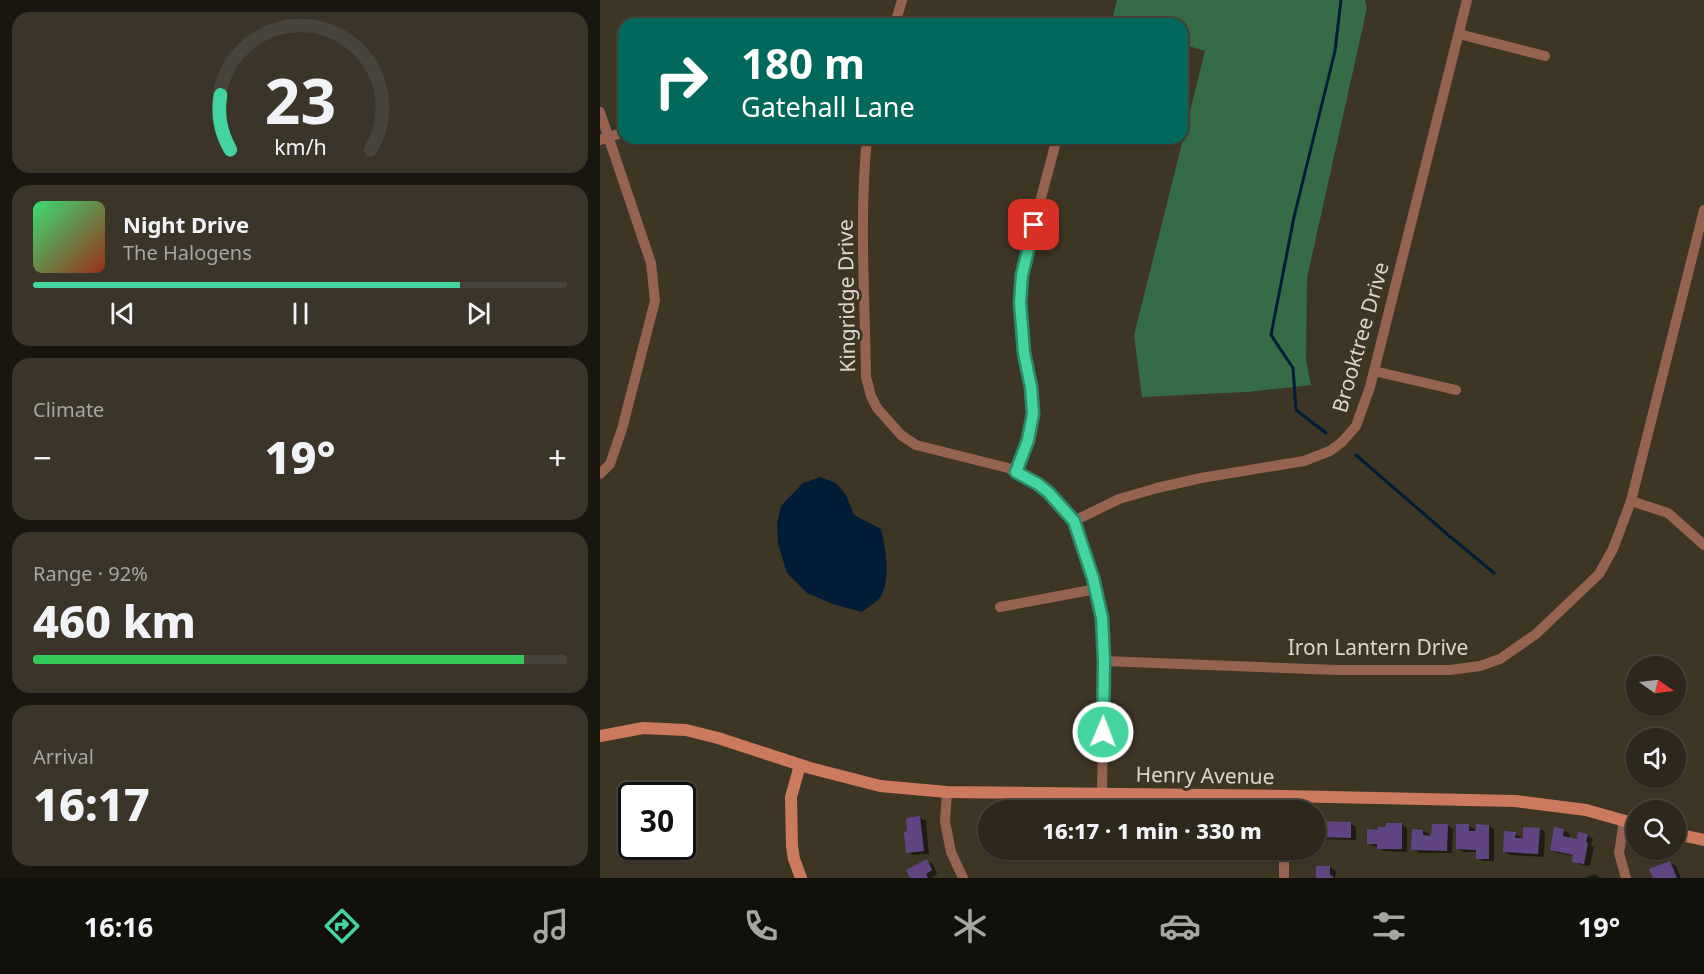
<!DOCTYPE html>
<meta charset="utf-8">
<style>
:root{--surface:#2e281c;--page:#3a3429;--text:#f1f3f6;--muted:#a7a6a3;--line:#49443b;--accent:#44d49f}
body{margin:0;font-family:"Noto Sans",sans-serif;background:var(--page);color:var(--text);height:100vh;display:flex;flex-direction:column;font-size:22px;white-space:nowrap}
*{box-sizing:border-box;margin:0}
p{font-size:20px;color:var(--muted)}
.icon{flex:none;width:33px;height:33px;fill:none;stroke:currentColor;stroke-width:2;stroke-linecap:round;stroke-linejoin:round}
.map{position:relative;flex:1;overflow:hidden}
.panel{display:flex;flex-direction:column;gap:12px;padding:12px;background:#19160f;width:600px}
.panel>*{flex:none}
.banner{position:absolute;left:18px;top:18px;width:570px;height:126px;border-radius:18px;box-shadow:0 2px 4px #0004,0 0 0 2px var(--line);background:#00695c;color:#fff;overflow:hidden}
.needle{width:39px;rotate:104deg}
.buttons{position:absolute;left:1026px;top:656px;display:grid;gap:12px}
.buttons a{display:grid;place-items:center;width:60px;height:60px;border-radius:50%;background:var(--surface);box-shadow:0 2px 4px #0004,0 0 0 2px var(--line);font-size:30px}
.speed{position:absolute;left:18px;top:782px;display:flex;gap:12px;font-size:30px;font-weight:700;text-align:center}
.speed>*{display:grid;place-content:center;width:78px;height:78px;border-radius:50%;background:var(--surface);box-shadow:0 2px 4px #0004,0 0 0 2px var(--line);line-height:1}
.speed .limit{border:3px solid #111;border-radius:9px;background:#fff;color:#111}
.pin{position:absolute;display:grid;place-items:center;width:51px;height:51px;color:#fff;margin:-26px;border-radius:12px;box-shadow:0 3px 9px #0006}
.me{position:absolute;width:66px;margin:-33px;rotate:1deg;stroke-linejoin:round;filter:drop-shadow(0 0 4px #0008)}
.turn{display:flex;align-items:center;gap:21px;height:126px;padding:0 24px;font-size:27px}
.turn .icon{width:78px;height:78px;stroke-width:2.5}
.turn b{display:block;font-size:42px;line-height:51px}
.big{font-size:45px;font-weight:800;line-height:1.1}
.panel .tile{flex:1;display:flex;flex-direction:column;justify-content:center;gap:9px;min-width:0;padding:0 21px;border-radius:18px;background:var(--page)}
.panel .dial{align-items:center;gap:0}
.dial svg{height:156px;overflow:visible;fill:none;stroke:var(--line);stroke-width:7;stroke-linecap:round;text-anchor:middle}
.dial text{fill:var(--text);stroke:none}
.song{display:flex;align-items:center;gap:18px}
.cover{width:72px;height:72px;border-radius:9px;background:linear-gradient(135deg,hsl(140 70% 55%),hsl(10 70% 35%))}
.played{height:6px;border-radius:3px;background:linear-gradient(90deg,var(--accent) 80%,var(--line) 80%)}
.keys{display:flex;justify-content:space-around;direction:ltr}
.heat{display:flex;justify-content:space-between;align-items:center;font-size:33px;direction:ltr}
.charge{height:9px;border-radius:4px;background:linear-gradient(90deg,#34c759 92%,var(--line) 0)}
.trip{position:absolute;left:378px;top:800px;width:348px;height:60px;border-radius:30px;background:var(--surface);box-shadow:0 2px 4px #0004,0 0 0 2px var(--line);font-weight:800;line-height:60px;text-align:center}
.dock{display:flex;height:96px;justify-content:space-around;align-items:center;background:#12100b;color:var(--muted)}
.dock .icon{width:42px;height:42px}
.dock .selected{color:var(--accent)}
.dock b{font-size:27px;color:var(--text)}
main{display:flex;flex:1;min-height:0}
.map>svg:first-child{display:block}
.green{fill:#356c46}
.water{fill:#001c36}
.shadow{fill:#0007}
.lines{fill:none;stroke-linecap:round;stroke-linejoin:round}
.stream{stroke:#001c36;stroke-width:3}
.building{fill:#614582}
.street{stroke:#976351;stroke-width:10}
.secondary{stroke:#cc7a5e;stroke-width:12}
.route-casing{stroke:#2c8a67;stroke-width:15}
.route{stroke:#44d49f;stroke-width:10}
.labels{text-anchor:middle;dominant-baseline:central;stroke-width:6;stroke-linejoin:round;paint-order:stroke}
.street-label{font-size:21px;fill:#dad6cb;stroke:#3e3625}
</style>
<main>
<section class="panel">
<div class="tile dial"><svg viewBox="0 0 100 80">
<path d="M14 69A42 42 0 1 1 86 69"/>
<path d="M14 69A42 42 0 0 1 9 41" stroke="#44d49f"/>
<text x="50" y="56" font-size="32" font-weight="700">23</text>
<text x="50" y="72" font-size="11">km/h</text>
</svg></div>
<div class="tile">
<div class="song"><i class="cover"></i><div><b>Night Drive</b><p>The Halogens</p></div></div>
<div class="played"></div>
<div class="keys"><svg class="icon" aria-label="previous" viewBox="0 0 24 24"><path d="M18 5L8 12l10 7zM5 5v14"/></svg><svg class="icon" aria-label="pause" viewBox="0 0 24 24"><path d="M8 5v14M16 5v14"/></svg><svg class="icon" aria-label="next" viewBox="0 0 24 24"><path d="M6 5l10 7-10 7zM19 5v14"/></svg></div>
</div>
<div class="tile"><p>Climate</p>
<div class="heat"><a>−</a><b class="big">19°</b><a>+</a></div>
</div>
<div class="tile"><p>Range · 92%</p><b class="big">460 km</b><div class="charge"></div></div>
<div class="tile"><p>Arrival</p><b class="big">16:17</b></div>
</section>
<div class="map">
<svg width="1104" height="878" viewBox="0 0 1104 878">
<rect width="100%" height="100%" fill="#3e3625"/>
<polygon class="green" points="517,0 765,0 767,8 707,278 706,360 711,385 647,392 542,397 534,335 605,51 582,44 582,24 511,23"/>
<path class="water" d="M220 477 236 483 246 495 254 515 281 529C286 547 292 586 278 600 273 604 267 608 262 612L233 604 207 593 187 573 178 544 177 523 181 506 203 483Z"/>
<g class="shadow">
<polygon points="320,818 326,821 329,854 313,855 308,852"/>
<polygon points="716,823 751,824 756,827 756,840 721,839 716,836"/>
<polygon points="802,824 807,828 807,852 784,851 778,847 774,846 769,843 780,831"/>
<polygon points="847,825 853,829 852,853 819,853 813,849 823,831 829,834 829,837 833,837"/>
<polygon points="869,826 875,829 874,833 889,826 894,829 894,861 883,861 877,858 877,852 863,852 857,848"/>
<polygon points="940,829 945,832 944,857 910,855 904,851 915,834 921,837 921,840"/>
<polygon points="955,829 964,831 970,834 969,839 978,840 987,835 993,839 991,846 994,847 990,866 979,864 974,861 975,856 957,853 952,850"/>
<polygon points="327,861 333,864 337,874 331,877 332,878 311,878"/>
<polygon points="1070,863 1076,866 1081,878 1054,878"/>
<polygon points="730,867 736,871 735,878 715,878 718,878"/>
<polygon points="995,874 1001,878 984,878"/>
</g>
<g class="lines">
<g class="stream">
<polyline points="726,433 696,410 693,368 671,335 694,217 735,51 741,0"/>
<polyline points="756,455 847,534 894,573"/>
</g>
</g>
<g class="building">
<polygon points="320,816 324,851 306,853 304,832 307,831 306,818"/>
<polygon points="716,821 751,822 751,838 716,837"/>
<polygon points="786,823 802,823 802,849 777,849 777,844 767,844 767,829 778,830 778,827 786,827"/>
<polygon points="832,824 848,824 847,851 811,850 812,829 823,830 823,835 831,836"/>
<polygon points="856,824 869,824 869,831 876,831 876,824 889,825 889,859 876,859 876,850 856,849"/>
<polygon points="923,827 940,828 938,854 903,852 904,831 916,832 915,838 923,838"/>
<polygon points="954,827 964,829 963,836 977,839 978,832 988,834 986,842 988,843 984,864 972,862 973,855 950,850"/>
<polygon points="327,859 332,870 326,874 328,878 310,878 306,870"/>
<polygon points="1070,861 1077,878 1053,878 1049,869"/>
<polygon points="716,866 730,866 730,875 733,876 733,878 716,878"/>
</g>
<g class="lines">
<g class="street">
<polyline points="295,24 302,0"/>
<polyline points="859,34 945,56"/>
<polyline points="0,112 51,263 55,301 22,429 10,464 0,474"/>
<path d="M267 138C259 217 265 298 266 377L271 396 277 408 301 435 316 445 408 468 427 478 449 493 474 521 493 578 502 617 504 661 502 793"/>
<polyline points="0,140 24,132"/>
<polyline points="774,371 856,390"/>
<polyline points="416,472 428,440 433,414 431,387 424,353 420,302 422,275 428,247 457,138"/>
<polyline points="1031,501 1068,513 1104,545"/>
<polyline points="474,521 519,499 557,488 601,478 704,461 730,451 742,442 756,426 770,387 867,0"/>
<polyline points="400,607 496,589"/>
<polyline points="504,661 737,670 850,670 880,666 900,659 936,634 999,574 1013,549 1031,501 1104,210"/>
<polyline points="347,792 345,822 351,852 363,878"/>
<polyline points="684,796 684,810"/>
<polyline points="1024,821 1019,853 1026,878"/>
<polyline points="684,878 684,849"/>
</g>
<g class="secondary">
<polyline points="0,736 43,728 86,730 118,738 210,768 280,786 347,792 684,796 915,801 986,810 1036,824"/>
<polyline points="200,765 191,797 192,846 194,859 201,878"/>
<polyline points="1076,834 1104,840"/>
</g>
</g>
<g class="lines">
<g class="route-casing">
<polyline id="route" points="434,225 422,275 420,302 424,353 431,387 433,414 428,440 416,472 438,484 449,493 474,521 493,578 502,618 504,661 503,732"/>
</g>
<use href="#route" class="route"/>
</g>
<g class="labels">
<g class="street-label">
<text transform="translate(246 296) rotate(-91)">Kingridge Drive</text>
<text transform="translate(760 337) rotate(-74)">Brooktree Drive</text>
<text x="778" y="647">Iron Lantern Drive</text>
<text transform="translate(605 775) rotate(1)">Henry Avenue</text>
</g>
</g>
</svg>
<div class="buttons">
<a><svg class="needle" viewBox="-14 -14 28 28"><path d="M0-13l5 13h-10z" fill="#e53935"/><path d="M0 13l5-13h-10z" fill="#a7a6a3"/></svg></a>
<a><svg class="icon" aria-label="sound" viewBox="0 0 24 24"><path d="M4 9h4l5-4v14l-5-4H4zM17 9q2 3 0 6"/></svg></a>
<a><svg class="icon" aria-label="search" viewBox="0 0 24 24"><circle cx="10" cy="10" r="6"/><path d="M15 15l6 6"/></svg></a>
</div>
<div class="speed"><div class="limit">30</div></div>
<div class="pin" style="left:434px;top:225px;background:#d93025"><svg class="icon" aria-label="arrive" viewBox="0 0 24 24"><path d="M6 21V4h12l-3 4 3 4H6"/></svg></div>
<svg class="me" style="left:503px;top:732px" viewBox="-20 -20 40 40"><circle r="17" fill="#44d49f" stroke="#fff" stroke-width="3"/><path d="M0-11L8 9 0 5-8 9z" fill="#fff"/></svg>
<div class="trip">16:17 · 1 min · 330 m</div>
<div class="banner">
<div class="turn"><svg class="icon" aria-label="right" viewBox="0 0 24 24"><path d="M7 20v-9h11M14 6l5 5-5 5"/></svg><div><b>180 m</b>Gatehall Lane</div></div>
</div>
</div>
</main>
<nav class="dock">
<b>16:16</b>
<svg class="icon selected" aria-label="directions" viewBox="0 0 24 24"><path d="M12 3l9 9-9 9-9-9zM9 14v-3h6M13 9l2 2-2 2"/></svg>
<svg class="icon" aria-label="music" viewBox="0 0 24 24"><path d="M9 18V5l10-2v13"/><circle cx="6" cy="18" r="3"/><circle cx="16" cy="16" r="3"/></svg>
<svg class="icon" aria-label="phone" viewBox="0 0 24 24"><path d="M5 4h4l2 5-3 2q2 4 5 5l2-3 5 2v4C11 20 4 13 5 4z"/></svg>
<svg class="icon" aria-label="climate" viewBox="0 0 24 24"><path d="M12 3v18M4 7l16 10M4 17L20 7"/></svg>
<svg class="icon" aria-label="car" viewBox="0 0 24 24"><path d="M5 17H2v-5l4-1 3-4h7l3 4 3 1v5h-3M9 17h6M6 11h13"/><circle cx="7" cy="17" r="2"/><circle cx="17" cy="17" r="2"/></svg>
<svg class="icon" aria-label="filters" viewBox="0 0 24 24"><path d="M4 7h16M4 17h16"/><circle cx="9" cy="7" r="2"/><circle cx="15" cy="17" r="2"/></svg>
<b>19°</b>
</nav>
